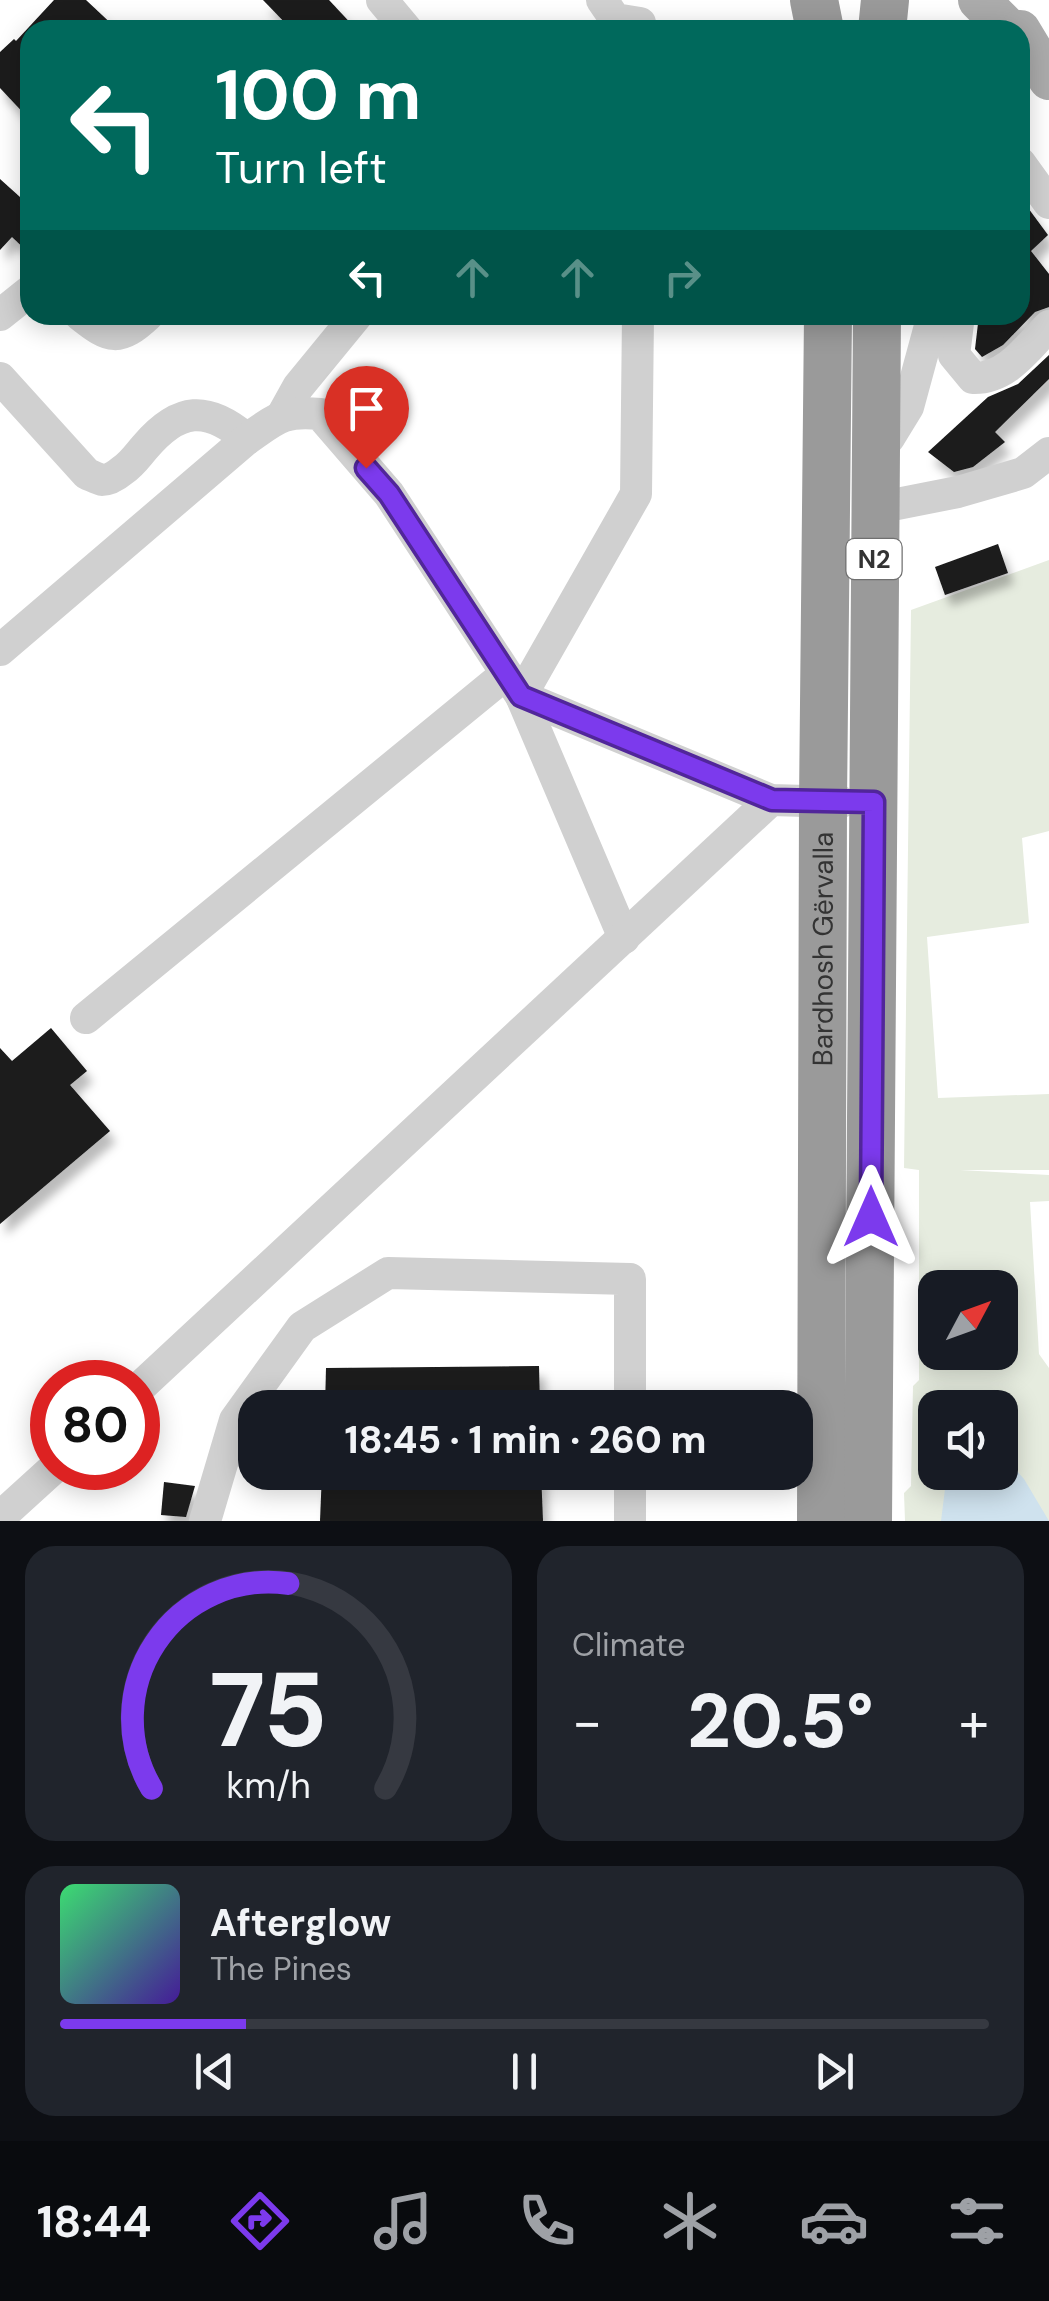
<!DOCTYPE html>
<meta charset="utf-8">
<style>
:root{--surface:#171b24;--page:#20242c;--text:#f1f3f6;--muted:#9ea1a6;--line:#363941;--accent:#7c3aed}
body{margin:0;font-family:"DM Sans",sans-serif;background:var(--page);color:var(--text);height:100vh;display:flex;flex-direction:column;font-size:38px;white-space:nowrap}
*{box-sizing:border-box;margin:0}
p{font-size:32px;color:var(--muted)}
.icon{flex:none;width:55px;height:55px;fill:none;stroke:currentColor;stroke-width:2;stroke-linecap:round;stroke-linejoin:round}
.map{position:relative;height:1521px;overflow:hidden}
.sheet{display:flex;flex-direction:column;gap:25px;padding:25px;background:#0d0f14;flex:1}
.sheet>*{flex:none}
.top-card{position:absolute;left:20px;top:20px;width:1010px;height:305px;border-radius:30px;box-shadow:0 5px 25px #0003;background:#00695c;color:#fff;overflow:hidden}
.needle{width:65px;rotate:49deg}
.buttons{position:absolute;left:918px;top:1270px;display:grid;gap:20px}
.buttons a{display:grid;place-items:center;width:100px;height:100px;border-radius:20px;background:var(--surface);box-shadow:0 5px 25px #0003;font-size:50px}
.speed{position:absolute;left:30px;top:1360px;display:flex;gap:20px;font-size:50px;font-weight:700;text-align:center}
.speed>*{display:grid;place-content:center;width:130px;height:130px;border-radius:50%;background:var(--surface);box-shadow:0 5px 25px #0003;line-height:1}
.speed .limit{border:15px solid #d22;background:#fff;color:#111}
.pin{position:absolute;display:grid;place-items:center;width:85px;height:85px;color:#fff;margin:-102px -42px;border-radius:50% 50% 50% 0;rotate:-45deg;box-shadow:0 0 10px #0007}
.pin .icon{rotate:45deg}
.me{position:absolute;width:110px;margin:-55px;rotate:0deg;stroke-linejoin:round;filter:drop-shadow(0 0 8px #0008)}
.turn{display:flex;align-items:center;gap:35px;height:210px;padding:0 30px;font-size:45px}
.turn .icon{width:130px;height:130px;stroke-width:2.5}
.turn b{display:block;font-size:70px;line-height:85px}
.lanes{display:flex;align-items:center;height:95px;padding:0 30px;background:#0003;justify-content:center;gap:50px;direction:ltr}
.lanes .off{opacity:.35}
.big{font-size:75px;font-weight:800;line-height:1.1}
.sheet .tile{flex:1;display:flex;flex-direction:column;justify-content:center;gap:15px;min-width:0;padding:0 35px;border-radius:30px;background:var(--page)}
.sheet .dial{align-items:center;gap:0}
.dial svg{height:260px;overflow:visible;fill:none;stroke:var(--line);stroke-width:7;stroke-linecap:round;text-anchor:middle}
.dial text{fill:var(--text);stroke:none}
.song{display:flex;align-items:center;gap:30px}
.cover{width:120px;height:120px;border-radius:15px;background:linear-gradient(135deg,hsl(140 70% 55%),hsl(260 70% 35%))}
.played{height:10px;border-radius:5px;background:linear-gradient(90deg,var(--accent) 20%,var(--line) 20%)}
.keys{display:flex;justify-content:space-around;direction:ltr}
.heat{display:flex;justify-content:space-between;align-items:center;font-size:55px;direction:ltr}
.sheet .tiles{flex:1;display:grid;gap:25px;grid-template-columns:1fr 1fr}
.tile:last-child{grid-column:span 2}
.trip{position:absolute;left:238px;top:1390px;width:575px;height:100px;border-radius:30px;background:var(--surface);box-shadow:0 5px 25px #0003;font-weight:800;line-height:100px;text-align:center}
.tab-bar{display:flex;height:160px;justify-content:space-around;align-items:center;background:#090b0e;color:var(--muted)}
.tab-bar .icon{width:70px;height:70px}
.tab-bar .selected{color:var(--accent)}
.tab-bar b{font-size:45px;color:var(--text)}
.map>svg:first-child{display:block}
.green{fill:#e6ecdf;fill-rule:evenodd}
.water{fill:#cfe2ee}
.building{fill:#1a1a1a;filter:url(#shadow)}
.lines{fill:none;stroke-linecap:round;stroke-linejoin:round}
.minor{stroke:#d0d0d0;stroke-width:32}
.major{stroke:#ababab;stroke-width:42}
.highway{stroke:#9a9a9a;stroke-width:48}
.route-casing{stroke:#51269a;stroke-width:25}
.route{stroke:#7c3aed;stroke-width:18}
.labels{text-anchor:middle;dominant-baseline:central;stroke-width:10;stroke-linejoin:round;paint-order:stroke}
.shield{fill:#fff;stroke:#707070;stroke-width:2.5}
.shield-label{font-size:25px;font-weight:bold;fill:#333}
.street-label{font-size:28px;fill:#333;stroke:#fff}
</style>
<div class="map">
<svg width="1049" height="1521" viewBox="0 0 1049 1521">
<defs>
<filter id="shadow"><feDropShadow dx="6" dy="11" stdDeviation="5" flood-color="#0004"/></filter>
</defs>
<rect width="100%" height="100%" fill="#fff"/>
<path class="green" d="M1049 560V831L1022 838 1029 923 927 937 938 1098 1049 1094V1170H960L1049 1175V1201L1030 1202 1039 1354 1049 1368V1521H905L904 1493 911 1486 913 1386 919 1380V1170L904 1168 911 610ZM935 1288H1000V1352H935ZM935 1408H1000V1472H935Z"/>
<polygon class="water" points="1000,1452 1024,1479 1049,1521 941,1521 947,1473 1000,1472"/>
<g class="building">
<polygon points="54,0 86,0 118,30 30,30 30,120 0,88 0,52 14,39 16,41"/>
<polygon points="263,0 329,0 357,30 292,30"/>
<polygon points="0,179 30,206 30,254 12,237 0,250"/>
<polygon points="1020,197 1048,235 1031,251 1049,274 1049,307 1035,312 1003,345 982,357 975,349 979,315 1020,315"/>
<polygon points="1049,355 1049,379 995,432 1005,442 973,467 954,472 928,452 988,397 1018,384"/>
<polygon points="998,544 1008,573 945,595 935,567"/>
<polygon points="51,1028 87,1071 70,1085 110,1131 0,1224 0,1048 12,1061"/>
<polygon points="539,1366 540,1408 325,1408 326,1368"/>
<polygon points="322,1472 541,1472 543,1521 320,1521"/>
<polygon points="164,1482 195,1486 186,1517 161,1515"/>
</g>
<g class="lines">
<g class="minor">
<polyline points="382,0 407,30"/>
<polyline points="602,0 615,19 640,23 640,30"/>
<polyline points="1020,163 1049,203"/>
<polyline points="0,315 30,291"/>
<path d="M80 315C110 339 119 342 148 315"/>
<path d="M959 315 954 355 973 378C1007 379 1027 348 1049 326"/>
<path d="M0 378 87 474C90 475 98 479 102 480 109 480 117 475 123 470 132 464 138 455 145 447 179 407 207 405 247 439"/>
<polyline points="283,414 298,387 357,315"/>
<polyline points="874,453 889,438 908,407 933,315"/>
<polyline points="874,505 892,505 958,492 1023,473 1049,453"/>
<path d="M0 650 247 439C276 419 283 410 320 414L389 494 521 696 624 938"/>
<polyline points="521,696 636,494 638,315"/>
<polyline points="521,696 771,800 841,802"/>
<polyline points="86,1018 506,674"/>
<polyline points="138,1389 771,800"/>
<polyline points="630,1472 630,1521"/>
<polyline points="0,1517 54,1468"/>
<polyline points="205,1521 235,1420 302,1327 388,1273 630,1279 630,1408"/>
</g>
<g class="major">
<polyline points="979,0 1009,30"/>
<polyline points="1020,31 1049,79"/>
</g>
<g class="highway">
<polyline points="814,0 820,30"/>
<polyline points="882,30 885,0"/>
<path id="s1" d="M821 1521 823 802 828 315"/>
<polyline points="868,1521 877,315"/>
</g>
</g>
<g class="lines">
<g class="route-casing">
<polyline id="route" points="366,468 389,494 521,696 772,800 874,802 871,1217"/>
</g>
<use href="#route" class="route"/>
</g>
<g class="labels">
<rect class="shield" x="846.5" y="539" width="55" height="40" rx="8"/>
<g class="shield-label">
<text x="874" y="559">N2</text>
</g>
<g class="street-label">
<text stroke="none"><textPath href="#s1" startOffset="572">Bardhosh Gërvalla</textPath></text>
</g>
</g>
</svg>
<div class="buttons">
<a><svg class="needle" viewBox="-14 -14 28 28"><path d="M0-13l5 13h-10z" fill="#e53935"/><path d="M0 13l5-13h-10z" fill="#9ea1a6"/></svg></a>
<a><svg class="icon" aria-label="sound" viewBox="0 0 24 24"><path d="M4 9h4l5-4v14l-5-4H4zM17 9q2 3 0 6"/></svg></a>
</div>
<div class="speed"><div class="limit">80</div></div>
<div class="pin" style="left:366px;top:468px;background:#d93025"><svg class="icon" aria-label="arrive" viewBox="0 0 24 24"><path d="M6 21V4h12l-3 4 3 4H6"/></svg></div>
<svg class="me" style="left:871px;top:1217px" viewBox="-20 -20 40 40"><path d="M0-17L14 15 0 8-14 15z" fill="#7c3aed" stroke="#fff" stroke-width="4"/></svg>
<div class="trip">18:45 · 1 min · 260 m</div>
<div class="top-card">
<div class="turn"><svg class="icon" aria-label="left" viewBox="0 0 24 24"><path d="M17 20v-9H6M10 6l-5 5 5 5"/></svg><div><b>100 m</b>Turn left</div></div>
<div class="lanes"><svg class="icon" aria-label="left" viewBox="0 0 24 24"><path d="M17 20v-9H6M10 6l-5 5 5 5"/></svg><svg class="icon off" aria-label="ahead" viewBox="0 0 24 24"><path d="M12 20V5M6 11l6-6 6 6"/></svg><svg class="icon off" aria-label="ahead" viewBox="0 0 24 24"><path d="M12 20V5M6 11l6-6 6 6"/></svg><svg class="icon off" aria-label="right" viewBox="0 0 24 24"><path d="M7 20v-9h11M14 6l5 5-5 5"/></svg></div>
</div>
</div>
<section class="sheet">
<div class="tiles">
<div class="tile dial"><svg viewBox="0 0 100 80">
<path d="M14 69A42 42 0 1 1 86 69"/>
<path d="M14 69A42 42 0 0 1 56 6" stroke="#7c3aed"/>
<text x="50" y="56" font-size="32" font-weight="700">75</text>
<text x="50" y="72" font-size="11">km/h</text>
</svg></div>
<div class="tile"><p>Climate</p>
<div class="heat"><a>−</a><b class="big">20.5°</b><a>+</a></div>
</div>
<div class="tile">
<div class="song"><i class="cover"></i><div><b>Afterglow</b><p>The Pines</p></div></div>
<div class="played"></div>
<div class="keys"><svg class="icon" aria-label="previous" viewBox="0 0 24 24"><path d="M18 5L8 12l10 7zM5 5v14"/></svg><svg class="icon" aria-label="pause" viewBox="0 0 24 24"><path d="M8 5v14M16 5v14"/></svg><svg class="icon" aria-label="next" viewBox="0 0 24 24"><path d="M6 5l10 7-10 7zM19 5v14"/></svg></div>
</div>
</div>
</section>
<nav class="tab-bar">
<b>18:44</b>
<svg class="icon selected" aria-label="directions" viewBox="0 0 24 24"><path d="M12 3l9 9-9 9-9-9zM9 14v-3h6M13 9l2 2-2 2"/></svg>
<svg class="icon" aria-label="music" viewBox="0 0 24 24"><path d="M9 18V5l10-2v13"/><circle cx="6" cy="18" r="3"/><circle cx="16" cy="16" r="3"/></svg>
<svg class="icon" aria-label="phone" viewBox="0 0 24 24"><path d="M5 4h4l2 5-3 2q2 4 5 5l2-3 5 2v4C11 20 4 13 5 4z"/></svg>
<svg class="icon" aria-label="climate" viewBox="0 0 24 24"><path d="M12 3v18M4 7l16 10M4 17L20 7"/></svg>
<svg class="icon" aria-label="car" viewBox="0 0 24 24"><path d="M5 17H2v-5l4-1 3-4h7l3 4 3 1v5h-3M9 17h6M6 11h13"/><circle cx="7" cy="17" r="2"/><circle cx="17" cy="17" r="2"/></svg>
<svg class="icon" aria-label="filters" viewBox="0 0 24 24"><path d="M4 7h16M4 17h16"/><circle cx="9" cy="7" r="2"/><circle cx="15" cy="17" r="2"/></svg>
</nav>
